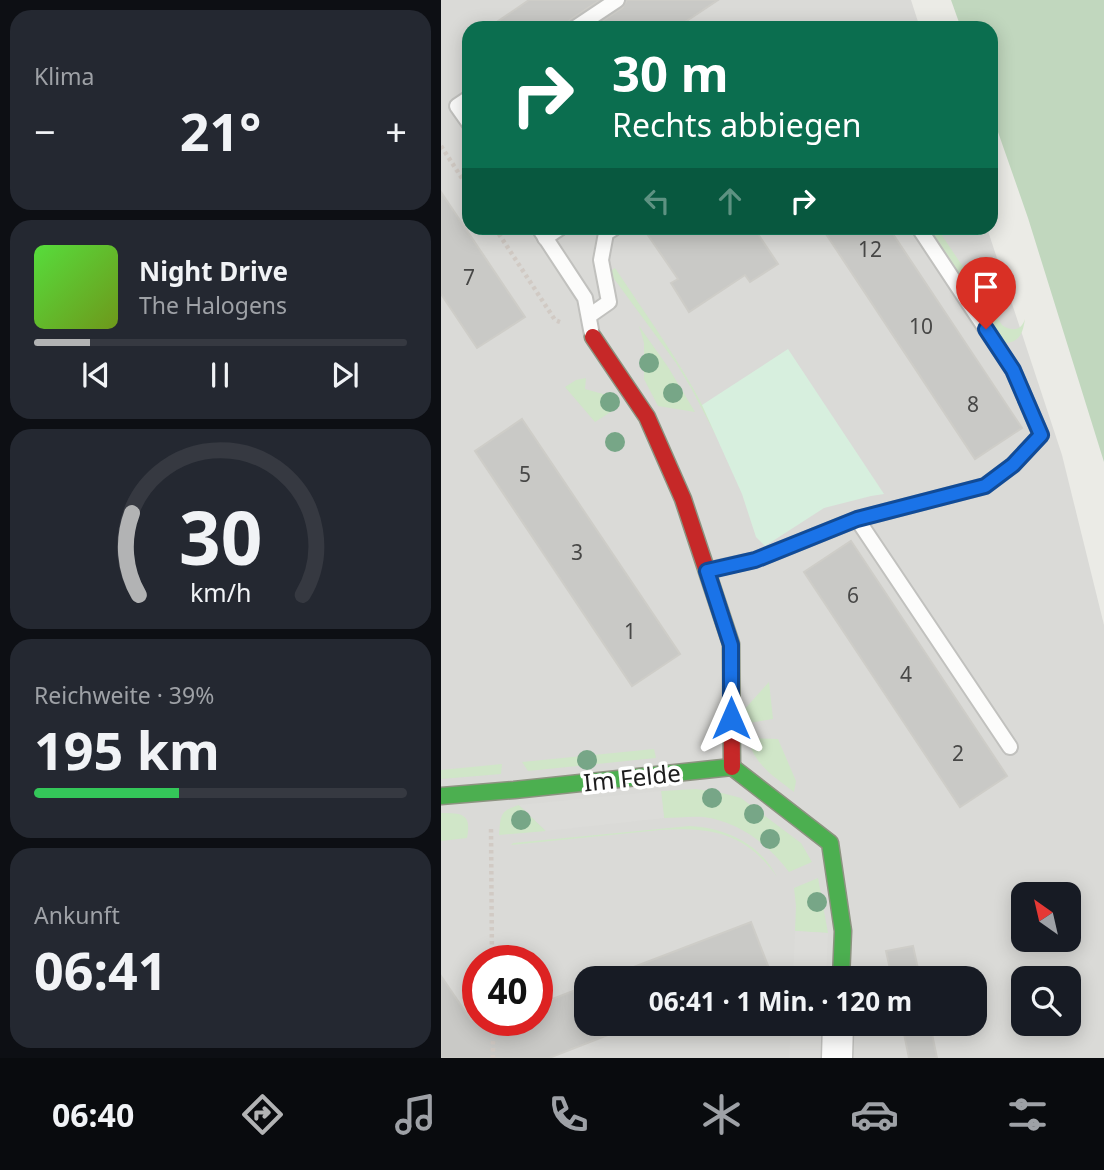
<!DOCTYPE html>
<html lang="de">
<meta charset="utf-8">
<style>
:root{--surface:#171b24;--page:#242831;--text:#f1f3f6;--muted:#9ea1a6;--line:#363941;--accent:#b2b3b4}
body{margin:0;font-family:"Noto Sans",sans-serif;background:var(--page);color:var(--text);height:100vh;display:flex;flex-direction:column;font-size:26px;white-space:nowrap}
*{box-sizing:border-box;margin:0}
p{font-size:23px;color:var(--muted)}
.icon{flex:none;width:38px;height:38px;fill:none;stroke:currentColor;stroke-width:2;stroke-linecap:round;stroke-linejoin:round}
.map{position:relative;flex:1;overflow:hidden}
.drawer{display:flex;flex-direction:column;gap:10px;padding:10px;background:#0d0f14;width:441px}
.drawer>*{flex:none}
.banner{position:absolute;left:21px;top:21px;width:536px;height:214px;border-radius:21px;box-shadow:0 4px 18px #0003;background:#0b6e4f;color:#fff;overflow:hidden}
.needle{width:46px;rotate:326deg}
.fabs{position:absolute;left:570px;top:882px;display:grid;gap:14px}
.fabs a{display:grid;place-items:center;width:70px;height:70px;border-radius:14px;background:var(--surface);box-shadow:0 4px 18px #0003;font-size:35px}
.speed{position:absolute;left:21px;top:945px;display:flex;gap:14px;font-size:35px;font-weight:700;text-align:center}
.speed>*{display:grid;place-content:center;width:91px;height:91px;border-radius:50%;background:var(--surface);box-shadow:0 4px 18px #0003;line-height:1}
.speed .limit{border:10px solid #d22;background:#fff;color:#111}
.pin{position:absolute;display:grid;place-items:center;width:60px;height:60px;color:#fff;margin:-72px -30px;border-radius:50% 50% 50% 0;rotate:-45deg;box-shadow:0 0 7px #0007}
.pin .icon{rotate:45deg}
.me{position:absolute;width:77px;margin:-38px;rotate:0deg;stroke-linejoin:round;filter:drop-shadow(0 0 5px #0008)}
.turn{display:flex;align-items:center;gap:24px;height:147px;padding:0 35px;font-size:32px}
.turn .icon{width:91px;height:91px;stroke-width:2.5}
.turn b{display:block;font-size:49px;line-height:60px}
.lanes{display:flex;align-items:center;height:66px;padding:0 35px;background:#0003;justify-content:center;gap:35px;direction:ltr}
.lanes .off{opacity:.35}
.big{font-size:52px;font-weight:700;line-height:1.1}
.drawer .tile{flex:1;display:flex;flex-direction:column;justify-content:center;gap:10px;min-width:0;padding:0 24px;border-radius:21px;background:var(--page)}
.drawer .dial{align-items:center;gap:0}
.dial svg{height:182px;overflow:visible;fill:none;stroke:var(--line);stroke-width:7;stroke-linecap:round;text-anchor:middle}
.dial text{fill:var(--text);stroke:none}
.song{display:flex;align-items:center;gap:21px}
.cover{width:84px;height:84px;border-radius:10px;background:linear-gradient(135deg,hsl(110 70% 55%),hsl(80 70% 35%))}
.played{height:7px;border-radius:4px;background:linear-gradient(90deg,var(--accent) 15%,var(--line) 15%)}
.keys{display:flex;justify-content:space-around;direction:ltr}
.heat{display:flex;justify-content:space-between;align-items:center;font-size:38px;direction:ltr}
.charge{height:10px;border-radius:5px;background:linear-gradient(90deg,#34c759 39%,var(--line) 0)}
.trip{position:absolute;left:133px;top:966px;width:413px;height:70px;border-radius:21px;background:var(--surface);box-shadow:0 4px 18px #0003;font-weight:700;line-height:70px;text-align:center}
.dock{display:flex;height:112px;justify-content:space-around;align-items:center;background:#090b0e;color:var(--muted)}
.dock .icon{width:49px;height:49px}
.dock .active{color:var(--accent)}
.dock b{font-size:32px;color:var(--text)}
main{display:flex;flex:1;min-height:0}
.map>svg:first-child{display:block}
.residential{fill:#dadad7;fill-rule:evenodd}
.grass{fill:#d0e6c8}
.forest{fill:#c1d7be}
.park{fill:#d7efde}
.parking{fill:#dcdcd9}
.building{fill:#c9c9c6;stroke:#cecdc8;stroke-width:2}
.lines{fill:none;stroke-linecap:round;stroke-linejoin:round}
.lane-casing{stroke:#c1c1be;stroke-width:18}
.street-casing{stroke:#c1c1be;stroke-width:33}
.fast-casing{stroke:#8c9380;stroke-width:19}
.jam-casing{stroke:#8c9380;stroke-width:19}
.path{stroke:#d1cac4;stroke-width:4.5;stroke-dasharray:3.5 3.5;stroke-linecap:butt}
.lane{stroke:#fcfcfb;stroke-width:14}
.street{stroke:#fcfcfb;stroke-width:30}
.fast{stroke:#4caf50;stroke-width:16}
.jam{stroke:#c62828;stroke-width:16}
.tree{fill:#77a687}
.route-casing{stroke:#114b97;stroke-width:18}
.route{stroke:#1a73e8;stroke-width:12}
.labels{text-anchor:middle;dominant-baseline:central;stroke-width:7;stroke-linejoin:round;paint-order:stroke}
.number-label{font-size:21px;fill:#484847}
.street-label{font-size:24px;fill:#1d1d1d;stroke:#fff}
</style>
<main>
<section class="drawer">
<div class="tile"><p>Klima</p>
<div class="heat"><a>−</a><b class="big">21°</b><a>+</a></div>
</div>
<div class="tile">
<div class="song"><i class="cover"></i><div><b>Night Drive</b><p>The Halogens</p></div></div>
<div class="played"></div>
<div class="keys"><svg class="icon" aria-label="previous" viewBox="0 0 24 24"><path d="M18 5L8 12l10 7zM5 5v14"/></svg><svg class="icon" aria-label="pause" viewBox="0 0 24 24"><path d="M8 5v14M16 5v14"/></svg><svg class="icon" aria-label="next" viewBox="0 0 24 24"><path d="M6 5l10 7-10 7zM19 5v14"/></svg></div>
</div>
<div class="tile dial"><svg viewBox="0 0 100 80">
<path d="M14 69A42 42 0 1 1 86 69"/>
<path d="M14 69A42 42 0 0 1 11 33" stroke="#b2b3b4"/>
<text x="50" y="56" font-size="32" font-weight="700">30</text>
<text x="50" y="72" font-size="11">km/h</text>
</svg></div>
<div class="tile"><p>Reichweite · 39%</p><b class="big">195 km</b><div class="charge"></div></div>
<div class="tile"><p>Ankunft</p><b class="big">06:41</b></div>
</section>
<div class="map">
<svg width="663" height="1058" viewBox="0 0 663 1058">
<rect width="100%" height="100%" fill="#ebebe6"/>
<path class="residential" d="M0 0H470L479 28H28V228H546L621 455 663 625V1058H0ZM583 894H628V940H583ZM37 961H96V1020H37ZM145 978H534V1024H145ZM583 978H628V1024H583Z"/>
<g class="grass">
<path d="M485 228H496L561 325C571 332 580 331 584 319 582 331 580 341 566 343L559 339Z"/>
<path d="M174 268C211 324 254 381 279 443L250 388 235 363 168 272Z"/>
<polygon points="198,326 227,367 254,412 217,406 203,379 203,343"/>
<polygon points="145,378 144,389 169,396 179,406 154,422 124,387 135,380"/>
<polygon points="328,682 332,719 302,724 302,711"/>
<path d="M306 738 337 739 355 781 353 792C331 775 315 766 306 738Z"/>
<polygon points="213,749 215,758 87,771 81,762"/>
<polygon points="61,764 60,774 0,779 0,770"/>
<path d="M255 789 281 793 300 798 360 843 371 862 348 872C327 844 297 821 262 817 249 816 235 818 223 818L220 791Z"/>
<path d="M78 805 105 831 58 835C60 816 58 811 78 805Z"/>
<path d="M0 813C20 813 31 813 26 838L0 841Z"/>
<path d="M249 826C285 828 319 844 336 877 305 833 271 827 219 830L70 845 72 843Z"/>
<polygon points="377,878 387,933 354,931 355,906 353,888"/>
</g>
<polygon class="forest" points="510,0 663,0 663,462 587,218 550,112 550,28 520,28"/>
<polygon class="park" points="347,349 443,494 430,496 383,508 324,546 315,537 301,494 261,405"/>
<g class="parking">
<polygon points="220,791 223,818 105,831 78,805"/>
<polygon points="354,931 387,933 385,978 352,978"/>
<polygon points="350,1024 382,1024 381,1058 348,1058"/>
</g>
<g class="building">
<polygon points="88,0 159,0 129,20 124,28 47,28"/>
<polygon points="186,0 277,0 235,28 151,28 181,8"/>
<polygon points="0,192 84,317 36,348 0,294"/>
<polygon points="202,228 313,228 337,264 309,282 304,275 248,312 230,283 237,279"/>
<polygon points="381,228 448,228 581,428 534,459"/>
<polygon points="81,419 239,654 191,686 34,451"/>
<polygon points="410,541 566,776 519,807 363,572"/>
<polygon points="310,922 329,971 311,978 164,978"/>
<polygon points="472,946 479,978 451,978 445,951"/>
<polygon points="0,976 30,1020 96,1020 96,1005 145,986 145,1024 195,1024 108,1058 0,1058"/>
<polygon points="461,1024 489,1024 496,1058 468,1058"/>
</g>
<g class="lines">
<g class="lane-casing">
<g id="lane">
<polyline points="134,28 176,0"/>
<polyline points="28,98 16,106 28,123"/>
<polyline points="98,228 144,298 151,335"/>
<polyline points="104,238 119,228"/>
<polyline points="148,316 168,302 160,260 165,233 173,228"/>
<polyline points="416,519 544,486 572,465 600,435 572,370 478,228"/>
<polyline points="268,570 314,560 416,519 569,747"/>
</g>
</g>
<g class="street-casing">
<polyline id="street" points="396,1058 397,1024"/>
</g>
<g class="fast-casing">
<polyline id="fast" points="0,796 73,790 291,767 389,843 402,931 400,978"/>
</g>
<g class="jam-casing">
<polyline id="jam" points="152,337 206,417 242,499 290,644 291,767"/>
</g>
<g class="path">
<polyline points="0,146 28,189"/>
<polyline points="54,228 114,320 119,322"/>
<polyline points="50,829 51,961"/>
<polyline points="52,1020 52,1058"/>
</g>
<use href="#lane" class="lane"/>
<use href="#street" class="street"/>
<use href="#fast" class="fast"/>
<use href="#jam" class="jam"/>
</g>
<g class="tree">
<circle cx="208" cy="363" r="10"/>
<circle cx="232" cy="393" r="10"/>
<circle cx="169" cy="402" r="10"/>
<circle cx="174" cy="442" r="10"/>
<circle cx="146" cy="760" r="10"/>
<circle cx="271" cy="798" r="10"/>
<circle cx="313" cy="814" r="10"/>
<circle cx="80" cy="820" r="10"/>
<circle cx="329" cy="839" r="10"/>
<circle cx="376" cy="902" r="10"/>
</g>
<g class="lines">
<g class="route-casing">
<polyline id="route" points="290,718 290,645 266,571 314,560 416,519 544,486 572,465 600,435 572,370 545,329"/>
</g>
<use href="#route" class="route"/>
</g>
<g class="labels">
<g class="number-label">
<text x="429" y="249">12</text>
<text x="28" y="277">7</text>
<text x="480" y="326">10</text>
<text x="532" y="404">8</text>
<text x="84" y="474">5</text>
<text x="136" y="552">3</text>
<text x="412" y="595">6</text>
<text x="189" y="631">1</text>
<text x="465" y="674">4</text>
<text x="517" y="753">2</text>
</g>
<g class="street-label">
<text transform="translate(191 777) rotate(-6)">Im Felde</text>
</g>
</g>
</svg>
<div class="fabs">
<a><svg class="needle" viewBox="-14 -14 28 28"><path d="M0-13l5 13h-10z" fill="#e53935"/><path d="M0 13l5-13h-10z" fill="#9ea1a6"/></svg></a>
<a><svg class="icon" aria-label="search" viewBox="0 0 24 24"><circle cx="10" cy="10" r="6"/><path d="M15 15l6 6"/></svg></a>
</div>
<div class="speed"><div class="limit">40</div></div>
<div class="pin" style="left:545px;top:329px;background:#d93025"><svg class="icon" aria-label="arrive" viewBox="0 0 24 24"><path d="M6 21V4h12l-3 4 3 4H6"/></svg></div>
<svg class="me" style="left:290px;top:718px" viewBox="-20 -20 40 40"><path d="M0-17L14 15 0 8-14 15z" fill="#1a73e8" stroke="#fff" stroke-width="4"/></svg>
<div class="trip">06:41 · 1 Min. · 120 m</div>
<div class="banner">
<div class="turn"><svg class="icon" aria-label="right" viewBox="0 0 24 24"><path d="M7 20v-9h11M14 6l5 5-5 5"/></svg><div><b>30 m</b>Rechts abbiegen</div></div>
<div class="lanes"><svg class="icon off" aria-label="left" viewBox="0 0 24 24"><path d="M17 20v-9H6M10 6l-5 5 5 5"/></svg><svg class="icon off" aria-label="ahead" viewBox="0 0 24 24"><path d="M12 20V5M6 11l6-6 6 6"/></svg><svg class="icon" aria-label="right" viewBox="0 0 24 24"><path d="M7 20v-9h11M14 6l5 5-5 5"/></svg></div>
</div>
</div>
</main>
<nav class="dock">
<b>06:40</b>
<svg class="icon active" aria-label="directions" viewBox="0 0 24 24"><path d="M12 3l9 9-9 9-9-9zM9 14v-3h6M13 9l2 2-2 2"/></svg>
<svg class="icon" aria-label="music" viewBox="0 0 24 24"><path d="M9 18V5l10-2v13"/><circle cx="6" cy="18" r="3"/><circle cx="16" cy="16" r="3"/></svg>
<svg class="icon" aria-label="phone" viewBox="0 0 24 24"><path d="M5 4h4l2 5-3 2q2 4 5 5l2-3 5 2v4C11 20 4 13 5 4z"/></svg>
<svg class="icon" aria-label="climate" viewBox="0 0 24 24"><path d="M12 3v18M4 7l16 10M4 17L20 7"/></svg>
<svg class="icon" aria-label="car" viewBox="0 0 24 24"><path d="M5 17H2v-5l4-1 3-4h7l3 4 3 1v5h-3M9 17h6M6 11h13"/><circle cx="7" cy="17" r="2"/><circle cx="17" cy="17" r="2"/></svg>
<svg class="icon" aria-label="filters" viewBox="0 0 24 24"><path d="M4 7h16M4 17h16"/><circle cx="9" cy="7" r="2"/><circle cx="15" cy="17" r="2"/></svg>
</nav>
